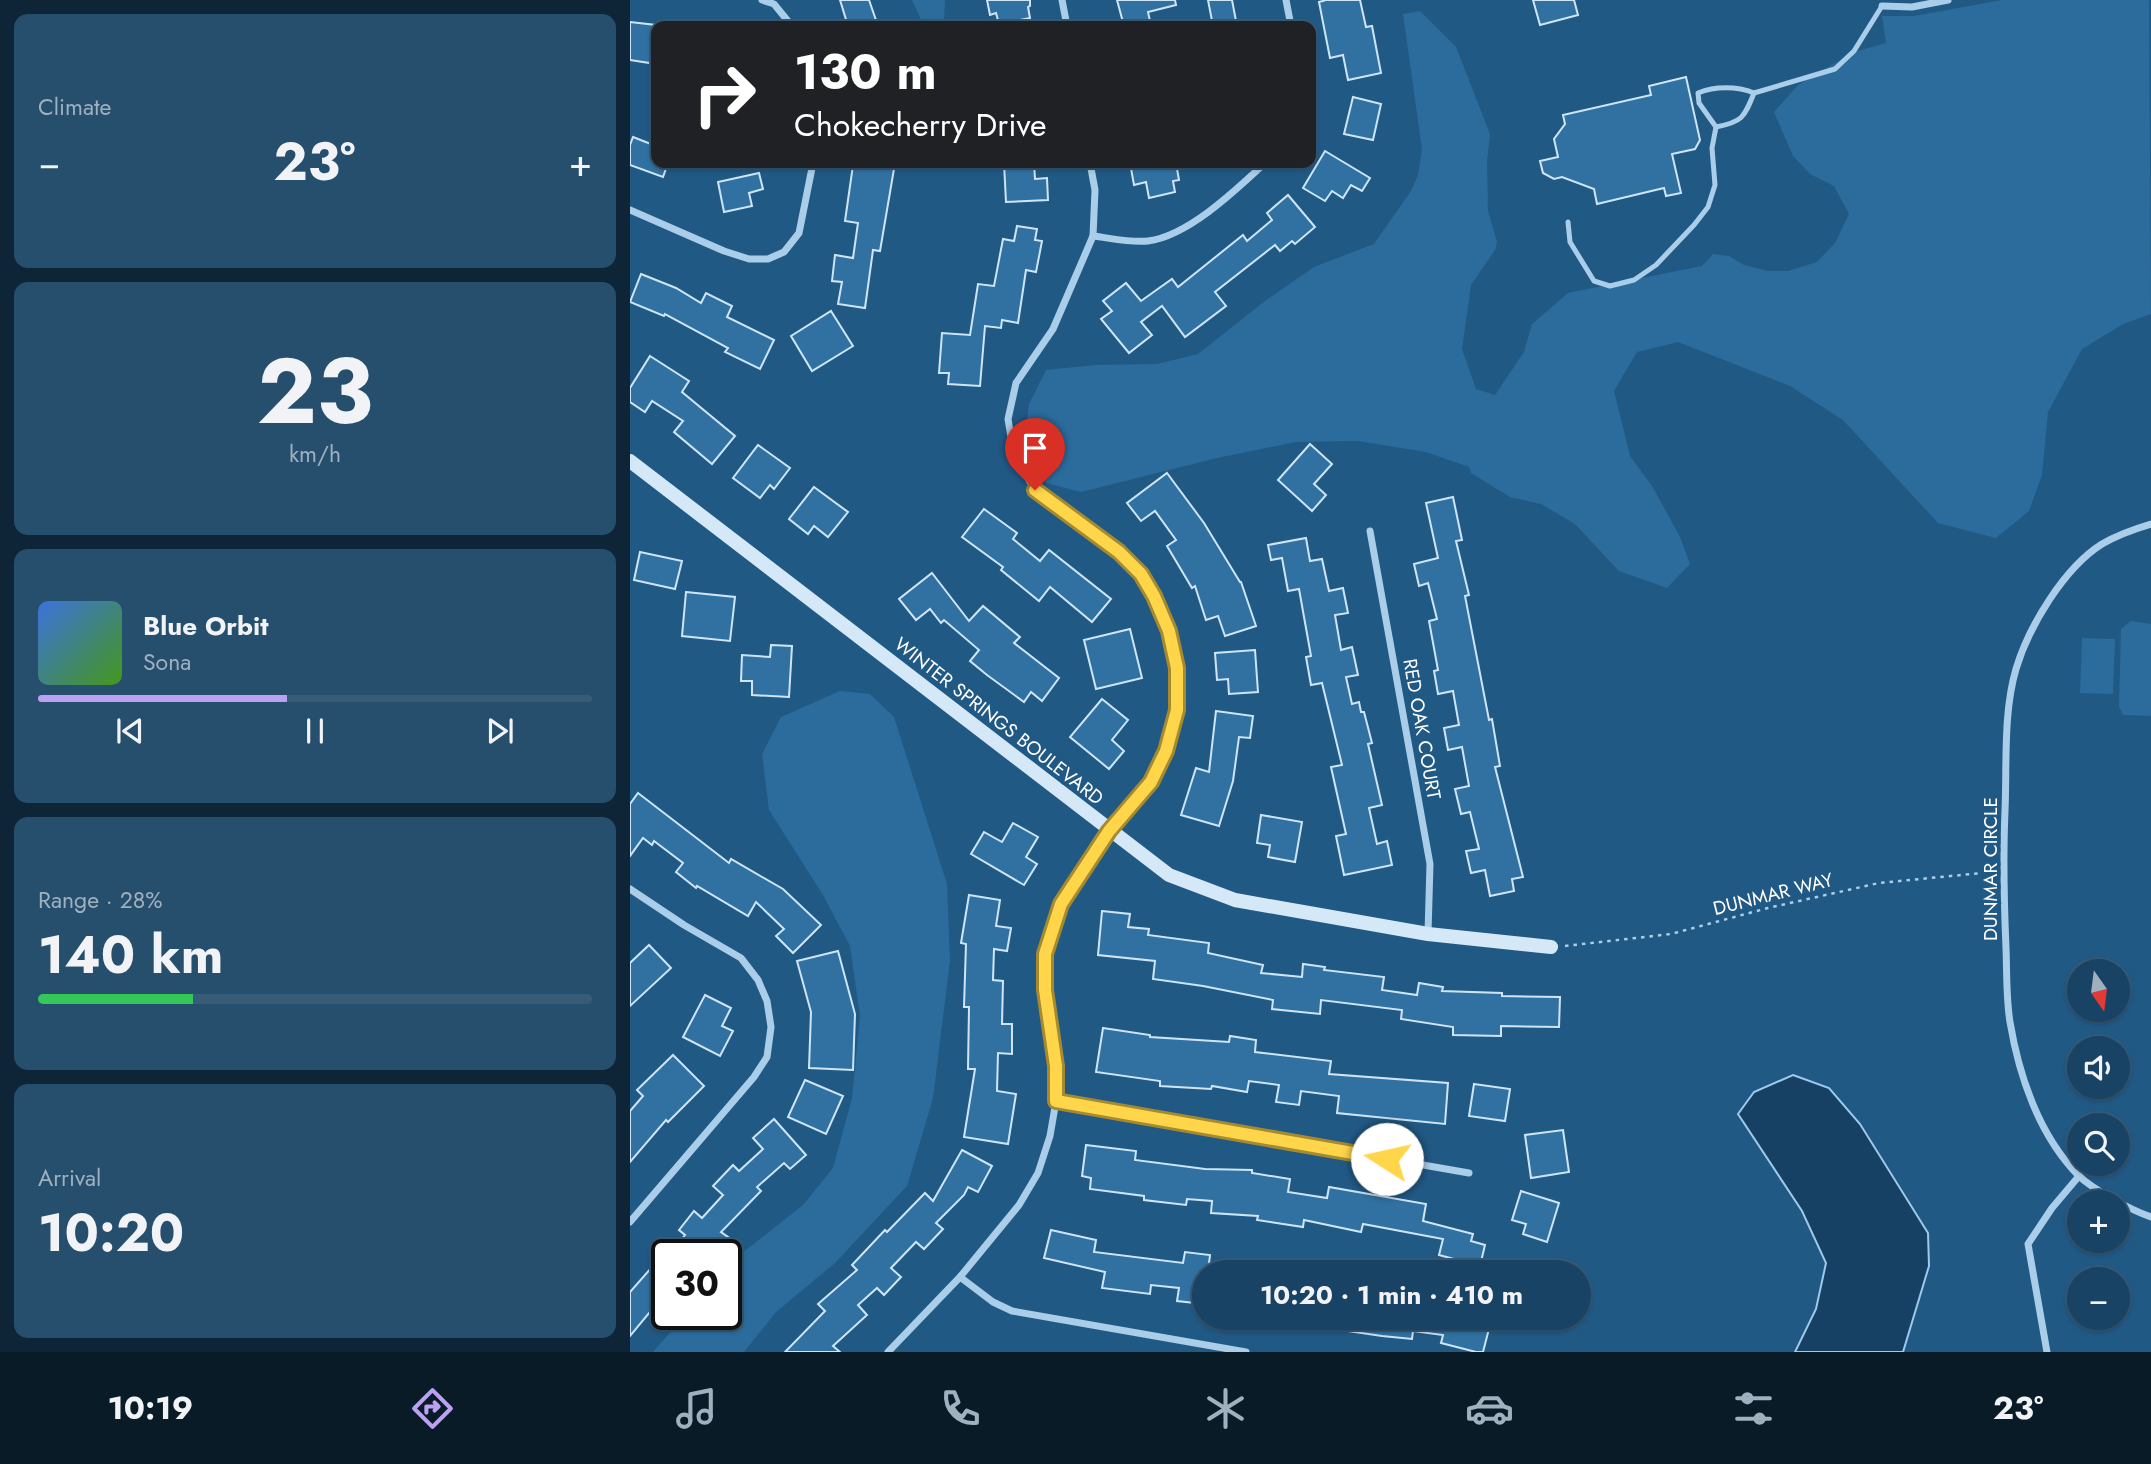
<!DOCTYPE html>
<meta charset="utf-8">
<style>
:root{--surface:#194364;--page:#264e6d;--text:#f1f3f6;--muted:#9fb0bf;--line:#375c78;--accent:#bca0f2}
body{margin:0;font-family:Jost,sans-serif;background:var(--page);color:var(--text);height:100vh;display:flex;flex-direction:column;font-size:26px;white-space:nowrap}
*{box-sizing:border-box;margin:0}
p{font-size:23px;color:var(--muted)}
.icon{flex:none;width:38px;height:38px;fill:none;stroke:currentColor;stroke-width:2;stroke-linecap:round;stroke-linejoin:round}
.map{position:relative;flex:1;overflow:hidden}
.panel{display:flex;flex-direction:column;gap:14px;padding:14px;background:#0e2537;width:630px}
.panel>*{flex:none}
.hud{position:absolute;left:21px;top:21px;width:665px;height:147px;border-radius:14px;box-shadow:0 2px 5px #0004,0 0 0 2px var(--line);background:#202124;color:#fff;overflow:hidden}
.needle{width:46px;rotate:166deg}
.controls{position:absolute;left:1437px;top:959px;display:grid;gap:14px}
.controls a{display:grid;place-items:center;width:63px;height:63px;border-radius:50%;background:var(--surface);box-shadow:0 2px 5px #0004,0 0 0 2px var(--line);font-size:35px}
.speed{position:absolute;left:21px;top:1239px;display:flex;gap:14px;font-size:35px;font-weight:700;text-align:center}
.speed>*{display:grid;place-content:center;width:91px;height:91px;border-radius:50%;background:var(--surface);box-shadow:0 2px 5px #0004,0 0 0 2px var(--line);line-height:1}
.speed .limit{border:4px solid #111;border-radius:10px;background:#fff;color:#111}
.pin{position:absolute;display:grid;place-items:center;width:60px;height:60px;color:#fff;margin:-72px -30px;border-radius:50% 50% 50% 0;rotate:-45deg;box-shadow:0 0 7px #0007}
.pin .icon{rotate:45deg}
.me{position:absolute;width:77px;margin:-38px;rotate:280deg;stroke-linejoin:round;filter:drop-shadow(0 0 5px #0008)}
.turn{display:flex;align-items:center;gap:24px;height:147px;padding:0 28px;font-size:32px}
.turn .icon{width:91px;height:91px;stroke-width:2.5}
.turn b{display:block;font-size:49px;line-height:60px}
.big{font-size:52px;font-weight:700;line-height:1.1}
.panel .tile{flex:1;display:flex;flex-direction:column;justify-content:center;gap:10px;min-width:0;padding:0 24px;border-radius:14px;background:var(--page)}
.panel .dial{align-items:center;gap:0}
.dial b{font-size:91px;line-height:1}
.song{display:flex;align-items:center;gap:21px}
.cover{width:84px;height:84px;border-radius:10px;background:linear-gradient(135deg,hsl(220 70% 55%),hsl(100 70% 35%))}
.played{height:7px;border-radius:4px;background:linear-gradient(90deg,var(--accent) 45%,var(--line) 45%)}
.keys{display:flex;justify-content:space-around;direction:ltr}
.heat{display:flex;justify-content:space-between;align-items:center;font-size:38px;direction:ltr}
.charge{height:10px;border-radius:5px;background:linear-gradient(90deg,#34c759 28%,var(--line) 0)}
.trip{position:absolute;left:562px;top:1260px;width:399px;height:70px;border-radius:35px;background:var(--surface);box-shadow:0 2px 5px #0004,0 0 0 2px var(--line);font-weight:700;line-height:70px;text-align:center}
.tabs{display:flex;height:112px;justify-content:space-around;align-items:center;background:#0a1b28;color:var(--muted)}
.tabs .icon{width:49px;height:49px}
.tabs .on{color:var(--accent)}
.tabs b{font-size:32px;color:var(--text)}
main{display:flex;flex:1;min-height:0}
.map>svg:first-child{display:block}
.green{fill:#2b6c9d}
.water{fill:#174164;stroke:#9ecaea;stroke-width:2}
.building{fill:#3171a2;stroke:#cee5f7;stroke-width:2}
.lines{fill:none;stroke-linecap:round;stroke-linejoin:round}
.path{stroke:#aacee9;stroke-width:2.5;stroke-dasharray:3.5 5;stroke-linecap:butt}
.lane{stroke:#aacee9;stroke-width:5}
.street{stroke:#aacee9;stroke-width:7}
.secondary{stroke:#d5e8f7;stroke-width:14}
.route-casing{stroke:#a68a30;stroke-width:18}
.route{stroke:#ffd54a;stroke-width:12}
.labels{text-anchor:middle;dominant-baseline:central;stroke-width:7;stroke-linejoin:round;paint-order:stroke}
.street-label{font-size:19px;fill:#fff;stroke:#215985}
</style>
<main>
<section class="panel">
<div class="tile"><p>Climate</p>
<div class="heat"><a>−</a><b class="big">23°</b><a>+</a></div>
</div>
<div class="tile dial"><b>23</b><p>km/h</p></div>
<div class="tile">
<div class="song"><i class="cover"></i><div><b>Blue Orbit</b><p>Sona</p></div></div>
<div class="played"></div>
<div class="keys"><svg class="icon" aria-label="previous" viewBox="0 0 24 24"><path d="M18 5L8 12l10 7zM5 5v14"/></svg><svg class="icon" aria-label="pause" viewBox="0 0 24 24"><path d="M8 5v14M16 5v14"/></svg><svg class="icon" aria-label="next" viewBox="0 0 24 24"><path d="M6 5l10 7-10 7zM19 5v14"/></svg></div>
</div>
<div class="tile"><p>Range · 28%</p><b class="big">140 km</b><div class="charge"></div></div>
<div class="tile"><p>Arrival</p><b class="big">10:20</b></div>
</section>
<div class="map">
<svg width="1521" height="1352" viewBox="0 0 1521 1352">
<rect width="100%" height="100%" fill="#215985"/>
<g class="green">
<polygon points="282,0 315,0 314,22 293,24"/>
<polygon points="1372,0 1519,0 1521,314 1493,324 1452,349 1418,412 1412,475 1399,511 1366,538 1308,523 1213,420 1160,386 1048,342 1007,352 984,391 1000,456 1022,486 1050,537 1060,564 1037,588 989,571 945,524 911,504 880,497 841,473 839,467 796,452 728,441 666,442 587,458 451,492 416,483 394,441 399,404 416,370 466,365 527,364 568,354 635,301 684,267 744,244 781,191 788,175 792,149 773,14 790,11 826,47 860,134 857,161 858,211 867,242 865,250 841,285 832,349 846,389 865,395 894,352 902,324 938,293 1072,266 1083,254 1099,256 1114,265 1138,271 1158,271 1187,262 1205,243 1219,214 1204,186 1180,174 1163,156 1144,112 1168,85 1224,52 1256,43 1252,16 1284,16"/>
<polygon points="1501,621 1521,624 1521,716 1493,715 1489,706 1491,629"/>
<polygon points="1452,638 1485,639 1483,694 1450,693"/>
<polygon points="210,691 240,694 264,717 317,884 320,961 303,1098 277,1186 205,1263 146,1312 114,1352 23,1352 56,1314 96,1314 96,1269 106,1258 173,1205 203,1168 222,1098 230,1016 220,946 193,895 139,810 132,754 151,717"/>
</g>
<polygon class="water" points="1163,1075 1199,1088 1230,1124 1298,1233 1299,1266 1273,1352 1165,1352 1186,1309 1196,1263 1172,1211 1108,1114 1124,1092"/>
<g class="building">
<polygon points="210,0 239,0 248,26 218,26"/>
<polygon points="357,0 400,0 400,6 398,7 400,18 369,24 366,13 360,15"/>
<polygon points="487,0 545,0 546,5 518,12 520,21 494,26"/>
<polygon points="578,0 602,0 607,26 583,26"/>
<polygon points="696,0 730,0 736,27 742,26 751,73 718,80 713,55 700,58 689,2"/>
<polygon points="903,0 944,0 948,15 910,25"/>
<polygon points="0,22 26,25 26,64 0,60"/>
<polygon points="1056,77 1070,140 1065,149 1042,154 1051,193 1036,196 1034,188 967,204 964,189 932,177 924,179 913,173 910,161 928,157 924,139 935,124 933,115 1021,95 1019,86"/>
<polygon points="723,97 751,104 743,140 714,134"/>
<polygon points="3,137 26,146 26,163 38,163 33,177 0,165 0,145"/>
<polygon points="695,151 740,178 732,191 721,185 713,198 702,191 695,201 673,188"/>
<polygon points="235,163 265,163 250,251 243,250 235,308 208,304 212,282 202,281 205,255 223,258 228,223 215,221 223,165 234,166"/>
<polygon points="374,163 404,163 405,179 417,178 418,200 376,202"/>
<polygon points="500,163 546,163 549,180 543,181 545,192 519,198 516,182 504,185"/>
<polygon points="129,173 133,189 119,193 122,206 94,212 88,182"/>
<polygon points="658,195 685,227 665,244 662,241 650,251 645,245 585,292 596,306 555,337 532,306 511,322 522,335 499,353 471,319 482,311 473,301 496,283 511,301 542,279 548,287 613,235 617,241 642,220 637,213"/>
<polygon points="387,226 407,229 405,240 412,241 406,272 396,270 388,323 372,320 371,328 355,326 350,386 318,384 319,373 309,373 312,333 340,335 348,284 364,286 373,239 384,241"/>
<polygon points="11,274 46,288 71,303 76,293 102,306 97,317 144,340 130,369 95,352 98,348 35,314 34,316 0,302"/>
<polygon points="201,311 223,346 182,371 161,336"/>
<polygon points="20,356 59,381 52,392 105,436 82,464 44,432 53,421 22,401 15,412 0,402 0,388"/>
<polygon points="680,444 702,464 684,484 696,495 682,511 648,480"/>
<polygon points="128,445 160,468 144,489 140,485 130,498 103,478"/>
<polygon points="537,473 574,523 610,582 611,582 626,626 595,636 588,616 576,620 565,586 562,588 537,546 546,540 525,511 511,521 497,503"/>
<polygon points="184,487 218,512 198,537 184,526 178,534 159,519"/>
<polygon points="823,497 832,540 826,541 839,595 835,596 859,720 862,719 870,766 865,767 893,877 882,879 884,891 860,896 855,870 841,873 836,851 849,849 840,812 831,814 825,789 839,786 832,747 818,750 814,728 829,725 823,691 808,694 804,671 808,670 799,621 807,619 798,583 789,586 784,564 808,558 796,503"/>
<polygon points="354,509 387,533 383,539 410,561 419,550 481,599 462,622 420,587 409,601 371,570 373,567 332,537"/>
<polygon points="676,538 680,561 692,559 699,591 713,588 718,613 705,615 711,650 722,647 728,675 716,677 722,704 729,702 731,712 734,712 742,743 738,744 752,805 739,808 747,844 757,841 762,865 714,875 706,836 716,834 701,767 712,765 692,683 681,685 676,657 681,656 669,589 658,591 652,558 641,560 638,545"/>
<polygon points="10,552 52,561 45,589 4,580"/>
<polygon points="302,573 339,621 353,606 390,637 384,643 429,678 412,701 401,692 394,702 357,675 340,661 349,650 314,620 311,623 300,609 286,620 269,599"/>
<polygon points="56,592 105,597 100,641 52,636"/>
<polygon points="500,629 512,678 466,689 454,640"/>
<polygon points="141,645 162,646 159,697 122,695 122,681 111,681 112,655 140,657"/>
<polygon points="625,650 628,692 599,694 598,679 587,680 585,653"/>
<polygon points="472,699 498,720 482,740 494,751 479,769 440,737"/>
<polygon points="586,711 623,716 620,738 609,737 603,781 589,826 551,815 566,768 579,772"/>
<polygon points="8,793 99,863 101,859 153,889 191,925 163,953 146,936 154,929 126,902 118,916 67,886 66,888 46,872 53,863 24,841 22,845 13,838 0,856 0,804"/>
<polygon points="631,815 672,822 665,862 638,857 640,845 627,843"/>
<polygon points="383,823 408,837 396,857 407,864 394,885 341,854 354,832 372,842"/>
<polygon points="339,895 370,900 366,926 381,928 377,951 364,949 363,980 373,981 372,1024 382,1024 382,1054 368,1053 367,1091 386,1094 378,1144 334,1137 345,1069 338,1069 339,1007 334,1007 336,944 331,943"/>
<polygon points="472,911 500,914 498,927 519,929 518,935 579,943 578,953 633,965 631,973 672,977 673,964 695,967 694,970 754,977 752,990 787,995 789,983 813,987 812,991 872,993 872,996 930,997 929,1027 871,1026 871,1036 823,1035 823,1027 771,1019 772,1010 691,1000 690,1014 642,1009 643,1000 573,986 523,979 525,961 468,955"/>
<polygon points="19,945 41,968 0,1006 0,963"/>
<polygon points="208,951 225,1014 223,1070 179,1068 181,1012 167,961"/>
<polygon points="75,995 101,1008 92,1026 103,1031 90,1056 53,1037"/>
<polygon points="473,1028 520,1035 520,1037 599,1042 600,1036 626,1040 625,1052 701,1061 699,1074 818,1083 815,1124 707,1113 709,1096 671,1091 669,1105 646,1102 649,1085 619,1081 617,1092 582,1086 581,1089 530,1086 530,1081 466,1072"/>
<polygon points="43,1055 74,1086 38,1122 36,1120 0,1162 0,1111 13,1096 7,1090"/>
<polygon points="175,1080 213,1096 196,1134 158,1117"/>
<polygon points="844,1084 880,1089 875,1121 839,1116"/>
<polygon points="144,1119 176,1155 160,1169 154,1163 127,1187 131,1191 91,1232 98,1237 84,1255 39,1255 55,1235 49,1230 64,1211 72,1218 93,1195 83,1186 103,1165 109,1171 133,1149 123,1138"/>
<polygon points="933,1130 939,1172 901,1178 895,1135"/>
<polygon points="456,1145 506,1151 505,1160 575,1169 622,1170 622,1173 660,1179 658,1192 697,1198 699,1187 796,1204 793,1221 843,1234 841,1241 855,1245 850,1266 809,1255 813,1239 733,1224 731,1232 674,1220 673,1227 627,1220 628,1216 581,1213 582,1201 557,1199 556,1205 514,1200 514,1196 460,1189 461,1178 452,1176"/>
<polygon points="332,1150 362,1166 348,1192 338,1187 334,1195 306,1223 313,1229 294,1249 286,1242 261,1268 271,1277 254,1295 247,1288 228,1305 237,1315 203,1346 210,1352 155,1352 195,1311 188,1304 227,1270 222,1265 255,1230 257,1232 295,1193 303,1201"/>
<polygon points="891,1191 929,1203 917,1242 893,1234 896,1224 882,1220"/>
<polygon points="421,1230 466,1240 464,1252 553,1263 555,1252 580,1255 578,1272 574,1272 574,1304 547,1301 549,1288 521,1285 520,1294 472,1288 475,1272 414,1258"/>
<polygon points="37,1250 37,1318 24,1307 0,1336 0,1292"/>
<polygon points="684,1318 848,1318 861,1321 853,1352 846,1352 811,1343 813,1335 783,1331 782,1339 752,1336 683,1326"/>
</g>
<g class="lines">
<polyline class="path" points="935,946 1041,934 1138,908 1249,883 1362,872"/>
<g class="lane">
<path d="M1086 127C1112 122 1114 118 1124 93"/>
<path d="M938 222 940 242 964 281 980 286 1004 280 1026 265 1064 225 1078 207 1085 185 1082 148 1086 127 1069 103 1068 93C1085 86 1107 86 1124 93L1205 69 1224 51 1252 6"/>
</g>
<g class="street">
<polyline points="132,0 144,4 162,26"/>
<polyline points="432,0 437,26"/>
<polyline points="656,0 661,26"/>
<polyline points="1252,6 1282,7 1318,0"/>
<polyline points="0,210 94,251 119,259 138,259 154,252 169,233 183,163"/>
<path d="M463 236C480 238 501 243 518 241 558 236 606 190 635 163"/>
<path d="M1521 524C1504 529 1487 535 1472 544 1434 568 1399 626 1386 669 1373 713 1377 765 1375 811 1373 857 1374 902 1376 948 1377 973 1376 998 1380 1022 1389 1076 1409 1135 1448 1175 1463 1190 1501 1210 1521 1217"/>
<polyline points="740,531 800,864 798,933"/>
<polyline points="0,889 54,925 111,958 128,980 137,1001 141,1027 137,1057 124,1077 0,1222"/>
<polyline points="426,1101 839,1173"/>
<polyline points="330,1277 363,1302 382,1311 616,1352"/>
<polyline points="258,1352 330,1277 389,1205 408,1173 420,1136 426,1101 427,1066 415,991 415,954 431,903 479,831 521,782 536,751 547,710 546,668 539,631 524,596 511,574 489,552 405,490 384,455 378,419 386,383 423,329 463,236 465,190 460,163"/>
<polyline points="1417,1352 1398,1244 1422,1208 1449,1176"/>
</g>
<polyline class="secondary" points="0,461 539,875 605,900 798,934 921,947"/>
</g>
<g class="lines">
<g class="route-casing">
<polyline id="route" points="405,490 489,552 511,574 524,596 539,631 547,668 547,710 536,751 521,782 479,831 431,904 415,954 415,990 426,1066 426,1101 757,1159"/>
</g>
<use href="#route" class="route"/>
</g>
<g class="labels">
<g class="street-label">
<text transform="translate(369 721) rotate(38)">WINTER SPRINGS BOULEVARD</text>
<text transform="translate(792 729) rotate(80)">RED OAK COURT</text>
<text transform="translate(1360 869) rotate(-90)">DUNMAR CIRCLE</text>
<text transform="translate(1143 894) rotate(-14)">DUNMAR WAY</text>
</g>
</g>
</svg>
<div class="controls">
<a><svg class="needle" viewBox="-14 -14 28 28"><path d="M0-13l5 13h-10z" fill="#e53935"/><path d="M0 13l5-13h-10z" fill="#9fb0bf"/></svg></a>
<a><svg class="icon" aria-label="sound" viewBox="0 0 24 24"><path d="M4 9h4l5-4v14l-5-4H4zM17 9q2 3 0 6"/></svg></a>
<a><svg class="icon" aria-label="search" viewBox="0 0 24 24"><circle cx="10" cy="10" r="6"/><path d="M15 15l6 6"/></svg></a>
<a>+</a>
<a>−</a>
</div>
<div class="speed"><div class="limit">30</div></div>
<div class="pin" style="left:405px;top:490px;background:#d93025"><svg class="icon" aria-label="arrive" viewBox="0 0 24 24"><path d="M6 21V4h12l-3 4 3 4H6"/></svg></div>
<svg class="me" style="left:757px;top:1159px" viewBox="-20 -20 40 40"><circle r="19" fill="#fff"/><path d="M0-13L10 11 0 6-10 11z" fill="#ffd54a"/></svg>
<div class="trip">10:20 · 1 min · 410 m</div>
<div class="hud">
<div class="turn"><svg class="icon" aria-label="right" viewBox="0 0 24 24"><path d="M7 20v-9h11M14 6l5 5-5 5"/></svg><div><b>130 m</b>Chokecherry Drive</div></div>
</div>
</div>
</main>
<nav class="tabs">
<b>10:19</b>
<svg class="icon on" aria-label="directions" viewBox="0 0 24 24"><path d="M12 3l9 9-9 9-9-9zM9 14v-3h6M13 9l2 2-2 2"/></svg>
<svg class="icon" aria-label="music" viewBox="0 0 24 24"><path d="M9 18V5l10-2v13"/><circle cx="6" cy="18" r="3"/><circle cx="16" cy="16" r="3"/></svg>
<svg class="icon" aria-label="phone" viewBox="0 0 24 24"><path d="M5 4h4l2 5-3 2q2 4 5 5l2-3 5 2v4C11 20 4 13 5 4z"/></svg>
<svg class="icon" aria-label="climate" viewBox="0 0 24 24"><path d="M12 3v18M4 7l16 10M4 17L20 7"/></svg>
<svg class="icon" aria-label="car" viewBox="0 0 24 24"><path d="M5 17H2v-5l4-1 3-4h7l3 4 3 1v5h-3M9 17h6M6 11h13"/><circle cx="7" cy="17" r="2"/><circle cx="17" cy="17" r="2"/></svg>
<svg class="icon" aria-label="filters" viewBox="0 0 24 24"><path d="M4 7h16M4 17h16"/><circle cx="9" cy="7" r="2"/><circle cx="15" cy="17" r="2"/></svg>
<b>23°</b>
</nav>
